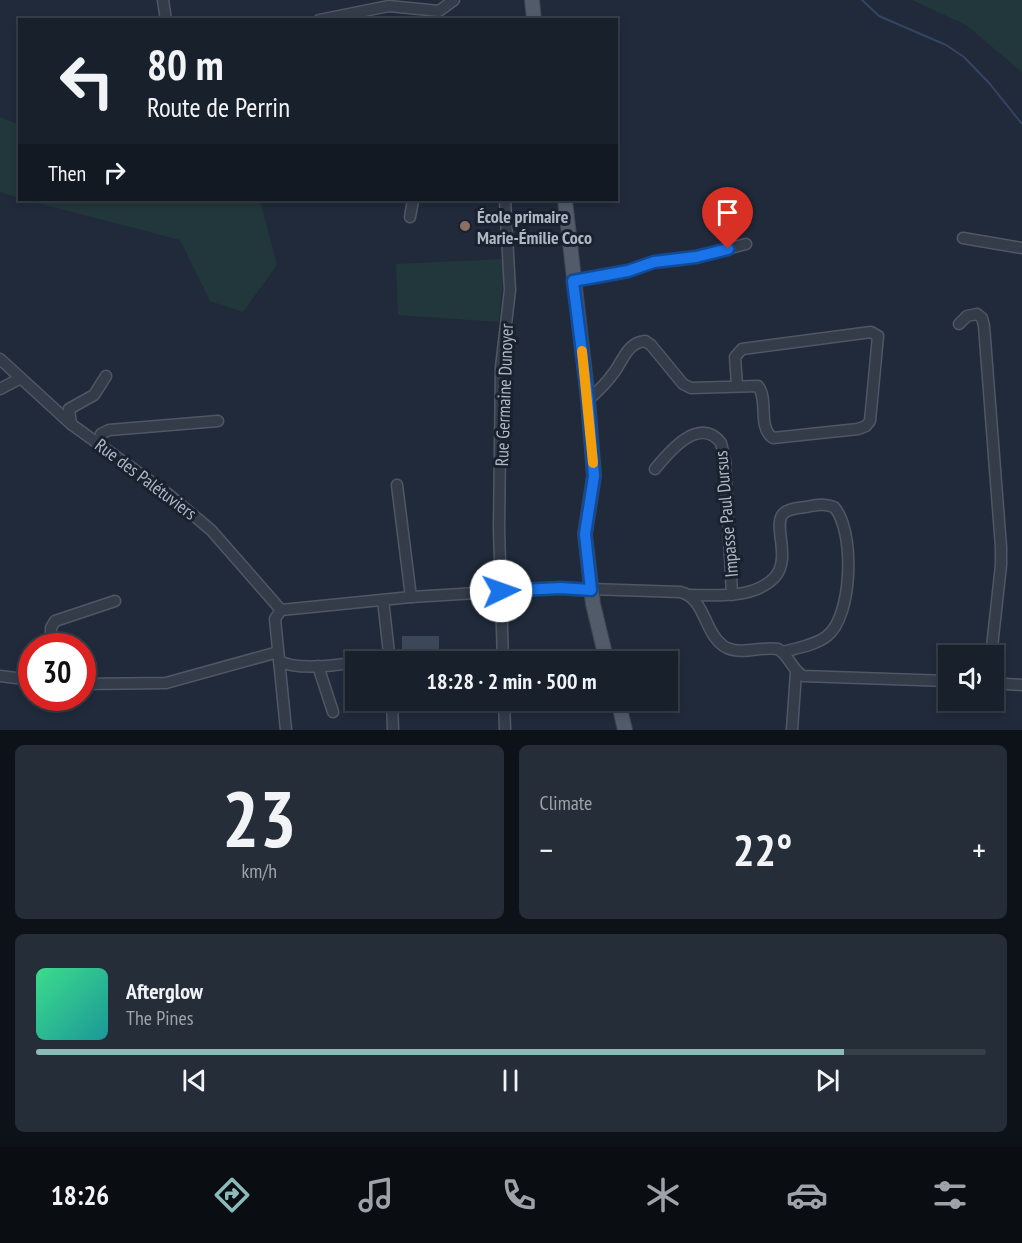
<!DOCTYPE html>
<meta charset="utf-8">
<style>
:root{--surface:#18202c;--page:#252d38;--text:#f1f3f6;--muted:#9fa3a9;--line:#363e48;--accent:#8bbbb9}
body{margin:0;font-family:"PT Sans Narrow",sans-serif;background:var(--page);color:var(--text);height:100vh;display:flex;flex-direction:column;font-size:22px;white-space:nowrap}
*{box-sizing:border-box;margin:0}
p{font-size:20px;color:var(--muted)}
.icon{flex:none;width:33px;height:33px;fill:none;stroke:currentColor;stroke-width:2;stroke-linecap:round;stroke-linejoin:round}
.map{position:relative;height:730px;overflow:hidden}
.sheet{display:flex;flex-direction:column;gap:15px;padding:15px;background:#0d1218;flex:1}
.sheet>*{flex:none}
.guide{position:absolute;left:18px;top:18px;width:600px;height:183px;border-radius:0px;box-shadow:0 3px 9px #0003,0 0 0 2px var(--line);background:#18202c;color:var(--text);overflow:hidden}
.tools{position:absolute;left:938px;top:645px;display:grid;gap:12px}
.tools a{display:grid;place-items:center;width:66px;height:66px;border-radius:0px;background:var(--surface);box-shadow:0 3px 9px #0003,0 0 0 2px var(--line);font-size:30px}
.speed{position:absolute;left:18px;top:633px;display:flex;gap:12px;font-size:30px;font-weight:700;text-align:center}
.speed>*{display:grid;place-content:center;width:78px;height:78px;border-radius:50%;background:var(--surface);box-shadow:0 3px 9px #0003,0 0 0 2px var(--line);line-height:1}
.speed .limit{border:9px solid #d22;background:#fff;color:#111}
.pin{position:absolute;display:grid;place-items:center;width:51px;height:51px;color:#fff;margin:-62px -26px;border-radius:50% 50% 50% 0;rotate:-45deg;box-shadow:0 0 6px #0007}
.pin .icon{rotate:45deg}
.me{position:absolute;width:66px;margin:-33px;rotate:87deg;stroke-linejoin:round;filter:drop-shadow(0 0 4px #0008)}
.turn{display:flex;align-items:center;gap:21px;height:126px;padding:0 30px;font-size:27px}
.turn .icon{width:78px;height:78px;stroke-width:2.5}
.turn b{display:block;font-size:42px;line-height:51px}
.then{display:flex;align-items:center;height:57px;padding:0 30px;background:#0003;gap:12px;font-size:22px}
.big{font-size:45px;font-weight:700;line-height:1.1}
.sheet .card{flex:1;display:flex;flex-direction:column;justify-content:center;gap:9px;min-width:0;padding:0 21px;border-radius:9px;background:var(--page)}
.sheet .dial{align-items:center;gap:0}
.dial b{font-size:78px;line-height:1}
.song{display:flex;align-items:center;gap:18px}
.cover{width:72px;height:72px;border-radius:9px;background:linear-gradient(135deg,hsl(150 70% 55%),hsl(180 70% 35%))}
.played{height:6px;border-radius:3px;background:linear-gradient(90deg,var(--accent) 85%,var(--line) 85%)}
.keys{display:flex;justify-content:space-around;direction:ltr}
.heat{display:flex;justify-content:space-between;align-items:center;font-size:33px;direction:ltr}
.sheet .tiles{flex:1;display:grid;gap:15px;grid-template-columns:1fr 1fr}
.card:last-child{grid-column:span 2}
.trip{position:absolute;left:345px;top:651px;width:333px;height:60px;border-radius:0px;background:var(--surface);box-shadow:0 3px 9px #0003,0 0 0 2px var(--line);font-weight:700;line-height:60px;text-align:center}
.tab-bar{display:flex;height:96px;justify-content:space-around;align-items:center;background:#0a0d12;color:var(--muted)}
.tab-bar .icon{width:42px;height:42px}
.tab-bar .selected{color:var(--accent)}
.tab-bar b{font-size:27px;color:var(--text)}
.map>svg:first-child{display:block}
.green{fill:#22373b}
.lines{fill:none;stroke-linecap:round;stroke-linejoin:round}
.stream{stroke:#334562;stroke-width:2}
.building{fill:#3c4859}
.minor-casing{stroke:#4f5765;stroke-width:13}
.major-casing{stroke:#3e4553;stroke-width:16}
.minor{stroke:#343c4a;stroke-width:10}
.major{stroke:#525b6a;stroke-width:14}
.route-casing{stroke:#114b97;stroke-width:15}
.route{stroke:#1a73e8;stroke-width:10}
.slow{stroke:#f59e0b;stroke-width:10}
.education-dot{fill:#8d6e63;stroke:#1a212e;stroke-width:2}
.labels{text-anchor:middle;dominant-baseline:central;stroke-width:6;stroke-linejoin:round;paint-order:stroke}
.poi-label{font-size:18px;font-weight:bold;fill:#afb7c6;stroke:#1a212e;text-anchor:start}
.street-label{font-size:18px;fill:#afb7c6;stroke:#1a212e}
</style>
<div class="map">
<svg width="1022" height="730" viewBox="0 0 1022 730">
<rect width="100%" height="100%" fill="#202a3a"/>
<g class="green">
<polygon points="912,0 1022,0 1022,72 966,25"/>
<polygon points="0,117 19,125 19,198 0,192"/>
<polygon points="26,200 260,200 277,265 243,312 210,301 180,240"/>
<polygon points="505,259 499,322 398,315 396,264"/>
</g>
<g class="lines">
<polyline class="stream" points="862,0 879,16 946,45 964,57 990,84 1022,124"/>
</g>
<rect class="building" x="402" y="636" width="37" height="21"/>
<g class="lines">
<g class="minor-casing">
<g id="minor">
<polyline points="163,0 166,20"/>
<polyline points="319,20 389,6 439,11 454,0"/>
<polyline points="410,217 413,200"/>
<polyline points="963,238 1022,248"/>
<polyline points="573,281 628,271 654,262 696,257 746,244"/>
<polyline points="959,324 967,316 977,314 982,318 984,326 1001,547 1001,565 991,656"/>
<polyline points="0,359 71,424 168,494 211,530 281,610"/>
<polyline points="0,389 19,379"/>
<path d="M588 400C597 392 605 385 612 375 623 362 626 343 645 341L651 345 683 384 691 388 758 386C769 400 757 427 773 438L858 429 866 426 870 421 878 336 871 332 742 349 735 357 737 385"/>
<polyline points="71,424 69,409 94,395 106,376"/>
<polyline points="99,443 101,434 109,430 218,421"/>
<path d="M655 469C669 452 699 415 721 443L725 460 732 595"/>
<polyline points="397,485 411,597"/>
<path d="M690 595C717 595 753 599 774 578 793 558 771 524 784 513 790 508 800 508 806 507 816 505 824 503 834 507 855 530 853 616 827 636 816 645 797 648 783 652"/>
<polyline points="383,600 390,662"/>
<path d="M281 610 411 597 560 588 680 592C706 597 704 637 727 648 744 655 761 646 778 649 789 655 791 669 803 676L948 681"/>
<polyline points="281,610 275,619 286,730"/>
<polyline points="51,646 51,628 55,621 115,601"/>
<path d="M279 661C304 674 362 661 390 656"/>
<polyline points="503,662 499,529 501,367 510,290 505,200"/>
<polyline points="318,666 333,712"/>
<polyline points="0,676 32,680"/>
<polyline points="993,683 1022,685"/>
<polyline points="82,684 166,683 278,652"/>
<polyline points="392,700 393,730"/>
<polyline points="504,700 505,730"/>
<polyline points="792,730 796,672"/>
</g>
</g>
<g class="major-casing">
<g id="major">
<polyline points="532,0 534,20"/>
<polyline points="565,200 588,400 594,476 585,534 593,604 607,662"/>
<polyline points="618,700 625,730"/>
</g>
</g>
<use href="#minor" class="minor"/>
<use href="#major" class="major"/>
</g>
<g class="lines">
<g class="route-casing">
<polyline id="route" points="501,591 560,588 591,590 585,534 594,476 588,400 573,281 628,271 654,262 696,257 728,249"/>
</g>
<use href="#route" class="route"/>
<polyline class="slow" points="582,351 593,463"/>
</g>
<circle class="education-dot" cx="465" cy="226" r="6"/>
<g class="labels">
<g class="poi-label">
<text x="477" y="216">École primaire<tspan x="477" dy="21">Marie-Émilie Coco</tspan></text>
</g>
<g class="street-label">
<text transform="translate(504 395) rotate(-88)">Rue Germaine Dunoyer</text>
<text transform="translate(146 479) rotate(37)">Rue des Palétuviers</text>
<text transform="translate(726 514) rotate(-95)">Impasse Paul Dursus</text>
</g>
</g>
</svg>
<div class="tools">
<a><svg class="icon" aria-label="sound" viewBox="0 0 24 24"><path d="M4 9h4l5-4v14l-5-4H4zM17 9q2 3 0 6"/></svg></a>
</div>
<div class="speed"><div class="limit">30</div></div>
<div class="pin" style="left:728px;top:249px;background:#d93025"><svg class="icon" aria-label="arrive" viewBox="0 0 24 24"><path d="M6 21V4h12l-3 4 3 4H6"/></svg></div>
<svg class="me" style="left:501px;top:591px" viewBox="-20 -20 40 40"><circle r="19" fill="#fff"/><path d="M0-13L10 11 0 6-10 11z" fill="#1a73e8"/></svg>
<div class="trip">18:28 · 2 min · 500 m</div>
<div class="guide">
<div class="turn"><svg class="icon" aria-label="left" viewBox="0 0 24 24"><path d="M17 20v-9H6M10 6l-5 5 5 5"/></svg><div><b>80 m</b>Route de Perrin</div></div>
<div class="then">Then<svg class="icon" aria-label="right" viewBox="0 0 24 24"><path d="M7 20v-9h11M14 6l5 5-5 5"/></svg></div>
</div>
</div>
<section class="sheet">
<div class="tiles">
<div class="card dial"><b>23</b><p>km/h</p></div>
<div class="card"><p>Climate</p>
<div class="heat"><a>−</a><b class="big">22°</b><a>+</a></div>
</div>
<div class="card">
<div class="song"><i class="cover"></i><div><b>Afterglow</b><p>The Pines</p></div></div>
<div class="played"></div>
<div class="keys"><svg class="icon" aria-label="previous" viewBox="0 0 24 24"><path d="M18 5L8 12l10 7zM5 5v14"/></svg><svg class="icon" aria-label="pause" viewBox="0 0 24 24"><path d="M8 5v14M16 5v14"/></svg><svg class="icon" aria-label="next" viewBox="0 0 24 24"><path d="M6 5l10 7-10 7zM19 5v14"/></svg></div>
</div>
</div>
</section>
<nav class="tab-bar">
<b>18:26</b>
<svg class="icon selected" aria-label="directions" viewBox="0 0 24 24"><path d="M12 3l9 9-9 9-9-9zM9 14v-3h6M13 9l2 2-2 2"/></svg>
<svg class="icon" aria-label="music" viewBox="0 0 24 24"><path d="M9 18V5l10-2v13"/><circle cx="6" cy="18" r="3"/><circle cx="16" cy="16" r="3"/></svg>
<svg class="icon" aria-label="phone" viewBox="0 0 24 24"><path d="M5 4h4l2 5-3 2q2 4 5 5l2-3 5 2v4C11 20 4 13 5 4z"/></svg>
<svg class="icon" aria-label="climate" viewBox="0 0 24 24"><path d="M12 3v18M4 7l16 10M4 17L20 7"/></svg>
<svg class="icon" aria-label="car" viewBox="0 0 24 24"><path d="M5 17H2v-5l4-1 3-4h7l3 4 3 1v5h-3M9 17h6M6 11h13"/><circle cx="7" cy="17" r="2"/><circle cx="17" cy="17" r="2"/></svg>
<svg class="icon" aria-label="filters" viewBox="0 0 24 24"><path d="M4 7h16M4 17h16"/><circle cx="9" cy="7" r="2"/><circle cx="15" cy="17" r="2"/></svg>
</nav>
